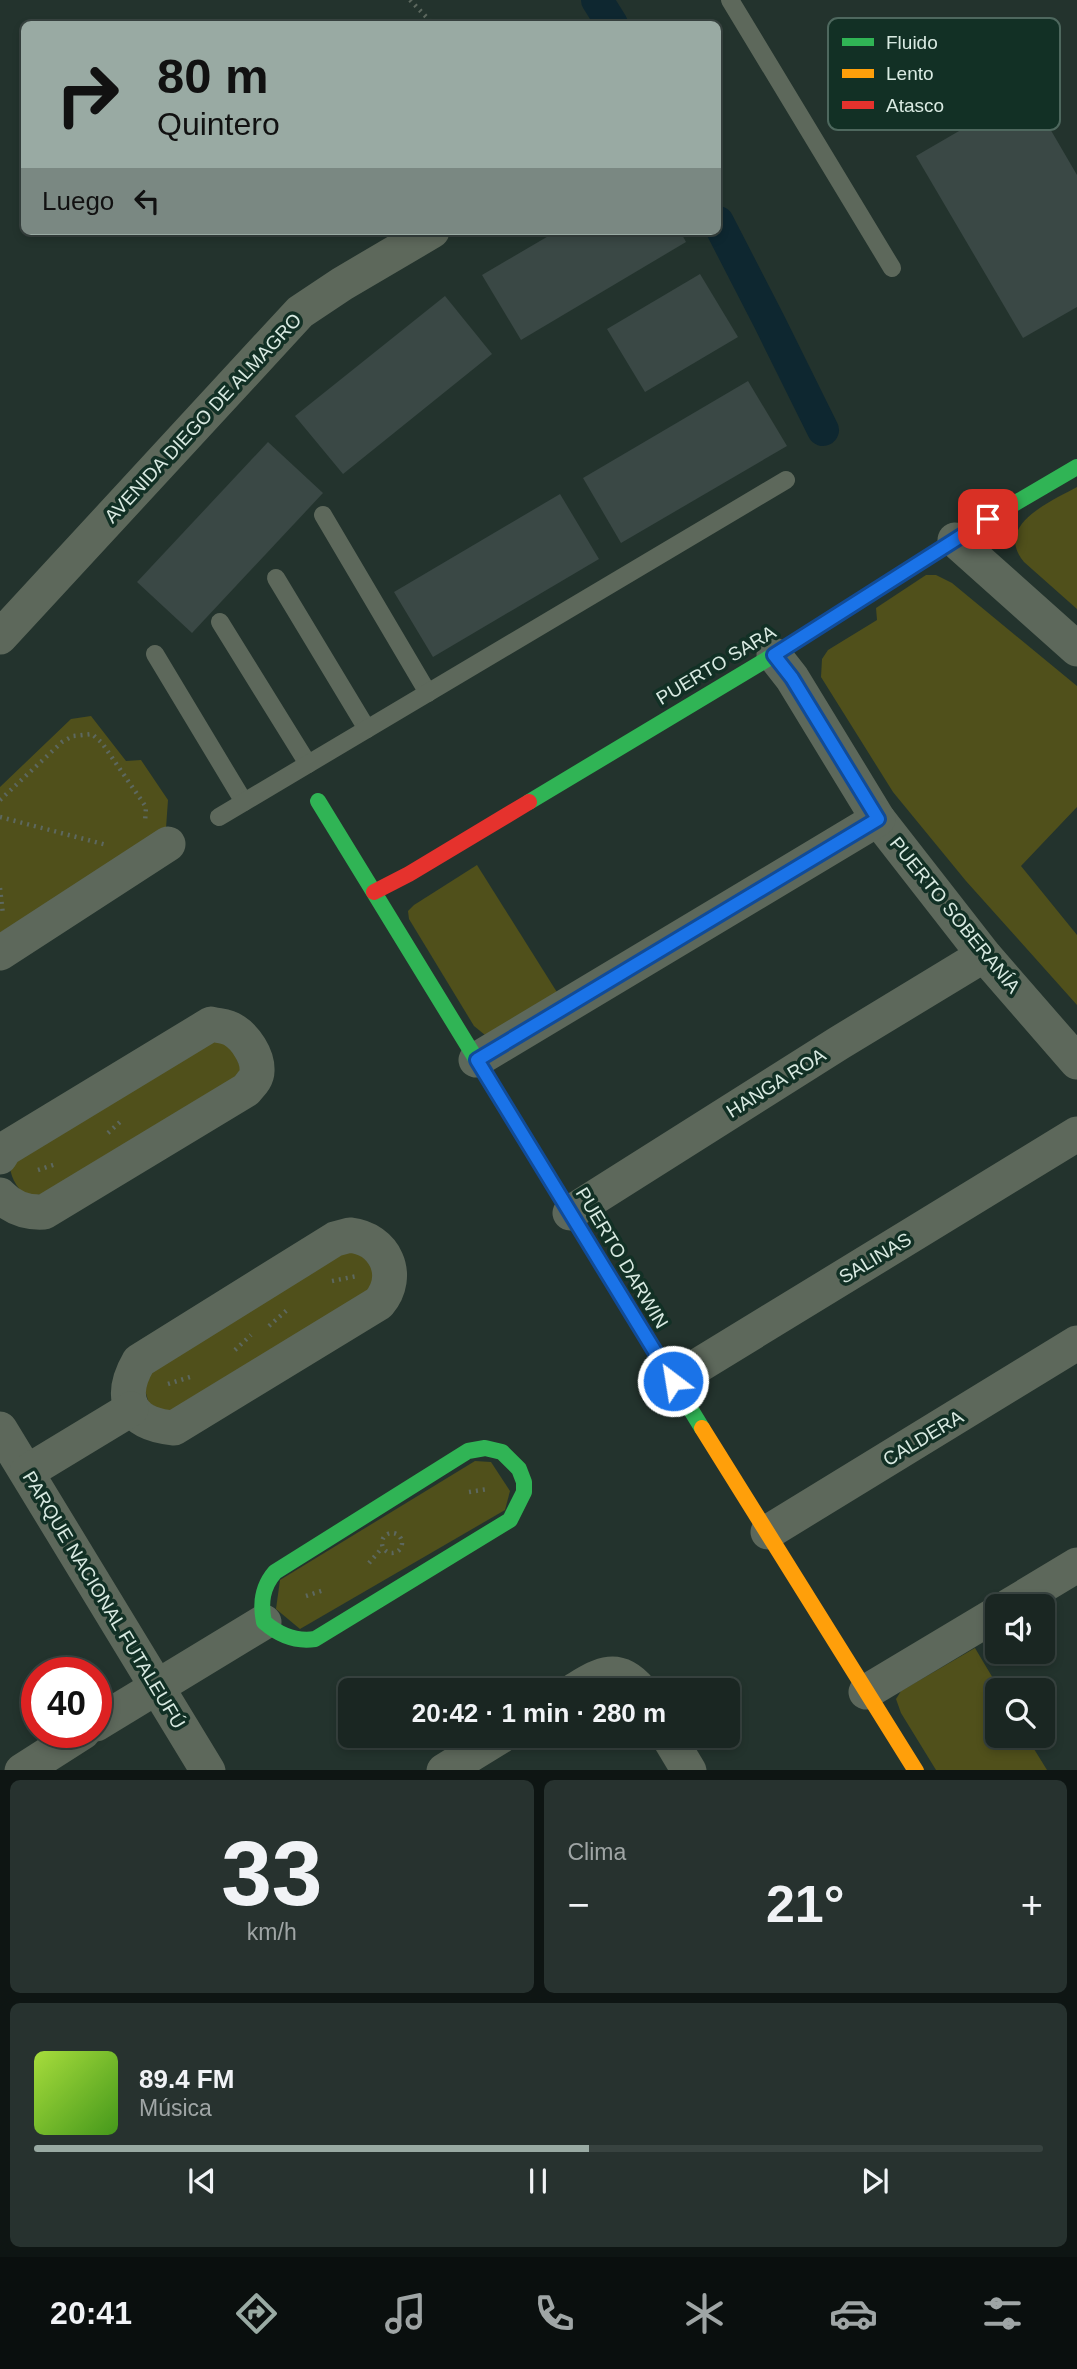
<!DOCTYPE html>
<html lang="es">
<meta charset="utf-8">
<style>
:root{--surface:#1a2622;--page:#27322f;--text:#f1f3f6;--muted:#9fa5a5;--line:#384340;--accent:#99aaa3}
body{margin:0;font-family:Arial,sans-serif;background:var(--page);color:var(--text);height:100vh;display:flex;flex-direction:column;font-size:26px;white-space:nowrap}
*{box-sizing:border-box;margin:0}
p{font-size:23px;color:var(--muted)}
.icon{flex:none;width:38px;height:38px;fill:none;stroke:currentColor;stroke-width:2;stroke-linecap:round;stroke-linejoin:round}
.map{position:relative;height:1770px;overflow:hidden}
.side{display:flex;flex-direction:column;gap:10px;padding:10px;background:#0e1513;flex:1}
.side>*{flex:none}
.banner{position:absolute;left:21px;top:21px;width:700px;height:214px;border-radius:10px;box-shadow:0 4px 10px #0003,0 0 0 2px var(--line);background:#99aaa3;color:#111;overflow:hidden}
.buttons{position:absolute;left:985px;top:1594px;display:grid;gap:14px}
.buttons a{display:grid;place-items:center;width:70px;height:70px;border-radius:10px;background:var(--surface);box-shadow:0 4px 10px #0003,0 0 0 2px var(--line);font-size:35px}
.speed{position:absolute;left:21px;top:1657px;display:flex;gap:14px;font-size:35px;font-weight:700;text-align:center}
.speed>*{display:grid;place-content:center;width:91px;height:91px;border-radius:50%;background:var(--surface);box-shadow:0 4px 10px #0003,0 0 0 2px var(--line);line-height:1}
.speed .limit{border:10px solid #d22;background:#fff;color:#111}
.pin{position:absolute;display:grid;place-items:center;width:60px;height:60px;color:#fff;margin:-30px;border-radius:14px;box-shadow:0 4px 10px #0006}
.me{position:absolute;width:77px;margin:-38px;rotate:329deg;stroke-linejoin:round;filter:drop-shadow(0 0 5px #0008)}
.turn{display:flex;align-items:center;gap:24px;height:147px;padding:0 21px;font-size:32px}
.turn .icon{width:91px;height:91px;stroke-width:2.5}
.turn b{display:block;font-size:49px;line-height:60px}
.then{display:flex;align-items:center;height:66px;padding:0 21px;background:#0003;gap:14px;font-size:26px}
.big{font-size:52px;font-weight:700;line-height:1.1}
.side .card{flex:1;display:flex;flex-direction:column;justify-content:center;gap:10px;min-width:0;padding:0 24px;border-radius:10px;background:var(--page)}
.side .dial{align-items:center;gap:0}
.dial b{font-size:91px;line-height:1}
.song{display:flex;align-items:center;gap:21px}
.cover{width:84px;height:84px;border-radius:10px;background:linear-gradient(135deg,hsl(80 70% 55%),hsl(100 70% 35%))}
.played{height:7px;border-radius:4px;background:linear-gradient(90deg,var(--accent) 55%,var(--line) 55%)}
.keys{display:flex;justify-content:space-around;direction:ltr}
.heat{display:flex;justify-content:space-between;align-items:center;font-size:38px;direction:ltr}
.side .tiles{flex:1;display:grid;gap:10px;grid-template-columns:1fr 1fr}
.card:last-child{grid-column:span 2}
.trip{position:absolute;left:338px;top:1678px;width:402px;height:70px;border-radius:10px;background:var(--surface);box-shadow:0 4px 10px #0003,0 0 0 2px var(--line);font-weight:700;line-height:70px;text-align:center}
.tabs{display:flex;height:112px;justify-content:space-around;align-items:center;background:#0a0f0e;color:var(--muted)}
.tabs .icon{width:49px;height:49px}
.tabs .on{color:var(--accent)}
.tabs b{font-size:32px;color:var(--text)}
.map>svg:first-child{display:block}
.green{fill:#50501b}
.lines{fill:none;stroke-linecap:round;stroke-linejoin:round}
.canal{stroke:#0e2730;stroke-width:32}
.building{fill:#3a4845}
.path{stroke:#5d685f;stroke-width:4.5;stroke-dasharray:2 5;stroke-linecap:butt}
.lane{stroke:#5d685b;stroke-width:18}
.street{stroke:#5d685b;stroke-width:35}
.fast{stroke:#30b455;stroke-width:16}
.slow{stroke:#ff9f0a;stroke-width:16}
.jam{stroke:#e5322d;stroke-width:16}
.route-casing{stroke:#114b97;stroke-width:18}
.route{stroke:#1a73e8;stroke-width:12}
.labels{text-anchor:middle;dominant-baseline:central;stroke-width:7;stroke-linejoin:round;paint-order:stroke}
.street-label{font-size:19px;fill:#d9eae2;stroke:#123025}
.key{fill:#123025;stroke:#4e685e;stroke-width:2}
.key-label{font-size:19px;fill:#d9eae2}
</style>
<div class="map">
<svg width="1077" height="1771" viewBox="0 0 1077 1771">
<rect width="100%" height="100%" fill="#23332d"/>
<g class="green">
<path d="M1077 487V609L1024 562C993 525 1052 501 1077 487Z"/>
<polygon points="926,575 936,575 952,583 1077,686 1077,807 1021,866 1077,935 1077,1005 966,881 893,792 821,677 822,659 828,650 877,620 876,608"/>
<polygon points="91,716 126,761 141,760 168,800 166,828 0,933 0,787 71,719"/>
<polygon points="477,865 560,997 485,1035 474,1026 409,919 408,911 414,905"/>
<path d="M210 1036H227L244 1076 64 1190 26 1197C16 1186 9 1176 10 1161Z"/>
<polygon points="341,1246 371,1255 377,1290 174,1416 149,1404 141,1376"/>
<polygon points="475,1461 491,1462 510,1491 505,1510 300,1629 276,1609 280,1580"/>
<polygon points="975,1648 1000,1690 998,1690 998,1736 1026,1736 1047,1770 936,1770 901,1713 896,1699 901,1691"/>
</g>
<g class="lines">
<g class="canal">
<polyline points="597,0 612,24"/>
<polyline points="718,222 770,323 823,430"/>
</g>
</g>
<g class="building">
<polygon points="1028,91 1077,175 1077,307 1023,338 916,156"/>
<polygon points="557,231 680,231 686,242 521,340 482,275"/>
<polygon points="700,274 738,337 645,392 607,329"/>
<polygon points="445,296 492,354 343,474 295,416"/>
<polygon points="748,381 787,446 621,543 583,478"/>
<polygon points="268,442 323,493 192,633 137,582"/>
<polygon points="560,494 599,559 433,657 394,592"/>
</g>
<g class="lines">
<g class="path">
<polyline points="410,0 433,24"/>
<polyline points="0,800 62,742 73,736 92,734 102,743 146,807 145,822"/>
<polyline points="0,817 107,845"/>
<polyline points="0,888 3,915"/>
<polyline points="108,1133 121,1121"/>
<polyline points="38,1170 56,1164"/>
<polyline points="332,1281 357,1276"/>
<polyline points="269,1326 287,1310"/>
<polyline points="235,1350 251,1335"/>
<polyline points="168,1384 193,1376"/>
<polyline points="469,1492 488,1489"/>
<circle cx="392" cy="1543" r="10"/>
<polyline points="369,1563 381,1549"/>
<polyline points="306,1596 324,1590"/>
</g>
<g class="lane">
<polyline points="730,0 892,268"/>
<polyline points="323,515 428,693"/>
<polyline points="276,578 367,729"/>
<polyline points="220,622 308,764"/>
<polyline points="155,654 244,802"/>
<polyline points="219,817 786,480"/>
</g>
<g class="street">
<polyline points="955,540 1077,649"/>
<polyline points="0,637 300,312 342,284 432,231"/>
<polyline points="774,655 792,678 878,819 984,955 1077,1062"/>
<polyline points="0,953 168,844"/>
<polyline points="476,1060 878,819"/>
<path d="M0 1157 5 1149 211 1024C218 1026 227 1026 233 1030 245 1037 258 1056 257 1071 257 1079 250 1085 246 1090L44 1212C27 1213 12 1208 0 1195"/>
<polyline points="570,1213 839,1043 984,955"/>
<path d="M350 1235C385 1239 402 1275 379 1303L174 1428C130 1424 117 1399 139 1361L335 1239Z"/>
<polyline points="673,1381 1077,1134"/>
<polyline points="0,1429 208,1771"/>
<polyline points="27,1472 131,1409"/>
<polyline points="768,1532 1077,1343"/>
<polyline points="1009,1606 1077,1565"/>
<path d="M575 1690C600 1675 617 1663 640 1690"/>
<polyline points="866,1692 998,1613"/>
<polyline points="96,1724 264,1622"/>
<polyline points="668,1736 689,1771"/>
<polyline points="22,1771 83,1732"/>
<polyline points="444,1771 501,1736"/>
</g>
<g class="fast">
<polyline points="318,801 702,1428"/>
<polyline points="529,802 774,655 988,519 1077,467"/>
<path d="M485 1448 502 1452 519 1469 524 1482V1492L510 1520 315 1639C295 1642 279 1635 264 1622 260 1603 262 1587 275 1572L468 1451Z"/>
</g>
<polyline class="slow" points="702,1428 916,1771"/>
<polyline class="jam" points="374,892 409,874 529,802"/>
</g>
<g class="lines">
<g class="route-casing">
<polyline id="route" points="673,1381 477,1060 878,819 792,678 774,655 988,519"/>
</g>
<use href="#route" class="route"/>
</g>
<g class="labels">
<g class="street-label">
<text transform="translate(203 418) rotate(-47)">AVENIDA DIEGO DE ALMAGRO</text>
<text transform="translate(716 665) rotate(-31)">PUERTO SARA</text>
<text transform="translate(955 915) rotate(51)">PUERTO SOBERANÍA</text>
<text transform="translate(776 1083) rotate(-32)">HANGA ROA</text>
<text transform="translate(622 1258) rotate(59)">PUERTO DARWIN</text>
<text transform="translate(875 1258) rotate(-31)">SALINAS</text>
<text transform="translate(923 1438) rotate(-31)">CALDERA</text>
<text transform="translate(104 1600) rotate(59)">PARQUE NACIONAL FUTALEUFÚ</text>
</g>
</g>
<rect x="828" y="18" width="232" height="112" rx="10" class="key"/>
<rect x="842" y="38" width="32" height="8" fill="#30b455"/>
<rect x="842" y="69" width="32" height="9" fill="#ff9f0a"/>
<rect x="842" y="101" width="32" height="8" fill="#e5322d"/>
<g class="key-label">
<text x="886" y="49">Fluido</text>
<text x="886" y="80">Lento</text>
<text x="886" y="112">Atasco</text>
</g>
</svg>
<div class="buttons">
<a><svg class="icon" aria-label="sound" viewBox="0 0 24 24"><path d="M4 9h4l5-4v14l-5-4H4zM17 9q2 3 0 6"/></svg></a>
<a><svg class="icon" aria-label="search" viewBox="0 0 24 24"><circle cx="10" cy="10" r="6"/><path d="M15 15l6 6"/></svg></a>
</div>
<div class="speed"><div class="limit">40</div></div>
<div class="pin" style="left:988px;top:519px;background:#d93025"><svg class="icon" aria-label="arrive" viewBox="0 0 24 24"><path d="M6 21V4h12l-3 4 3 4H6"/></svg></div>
<svg class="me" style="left:673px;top:1381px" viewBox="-20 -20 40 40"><circle r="17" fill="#1a73e8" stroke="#fff" stroke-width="3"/><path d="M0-11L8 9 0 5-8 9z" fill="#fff"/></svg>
<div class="trip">20:42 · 1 min · 280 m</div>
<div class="banner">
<div class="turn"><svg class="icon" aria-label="right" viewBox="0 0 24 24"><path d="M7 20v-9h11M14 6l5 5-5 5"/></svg><div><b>80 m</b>Quintero</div></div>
<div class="then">Luego<svg class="icon" aria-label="left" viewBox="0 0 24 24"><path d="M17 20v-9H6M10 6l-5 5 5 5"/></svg></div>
</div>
</div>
<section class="side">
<div class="tiles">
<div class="card dial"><b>33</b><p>km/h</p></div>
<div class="card"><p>Clima</p>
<div class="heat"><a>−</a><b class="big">21°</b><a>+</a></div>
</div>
<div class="card">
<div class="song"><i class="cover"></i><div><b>89.4 FM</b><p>Música</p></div></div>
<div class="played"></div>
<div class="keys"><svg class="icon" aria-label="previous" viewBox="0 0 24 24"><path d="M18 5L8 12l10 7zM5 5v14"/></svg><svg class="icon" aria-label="pause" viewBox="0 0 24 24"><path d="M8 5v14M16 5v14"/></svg><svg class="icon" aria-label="next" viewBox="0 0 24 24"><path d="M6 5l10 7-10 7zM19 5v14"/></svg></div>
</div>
</div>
</section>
<nav class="tabs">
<b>20:41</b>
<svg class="icon on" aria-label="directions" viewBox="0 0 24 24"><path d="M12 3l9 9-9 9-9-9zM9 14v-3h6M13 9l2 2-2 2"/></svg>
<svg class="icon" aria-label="music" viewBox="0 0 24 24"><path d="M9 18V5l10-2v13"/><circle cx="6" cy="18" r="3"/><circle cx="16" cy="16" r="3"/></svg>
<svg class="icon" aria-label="phone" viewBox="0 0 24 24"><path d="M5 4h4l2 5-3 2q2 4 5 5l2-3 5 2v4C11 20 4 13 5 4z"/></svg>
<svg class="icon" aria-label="climate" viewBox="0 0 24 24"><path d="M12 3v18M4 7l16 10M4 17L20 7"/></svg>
<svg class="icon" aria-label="car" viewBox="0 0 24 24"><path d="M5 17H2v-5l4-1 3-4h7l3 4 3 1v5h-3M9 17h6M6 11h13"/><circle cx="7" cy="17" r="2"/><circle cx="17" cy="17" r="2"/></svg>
<svg class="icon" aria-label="filters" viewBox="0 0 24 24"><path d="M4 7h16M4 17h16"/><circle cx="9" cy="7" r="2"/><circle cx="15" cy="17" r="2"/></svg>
</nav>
